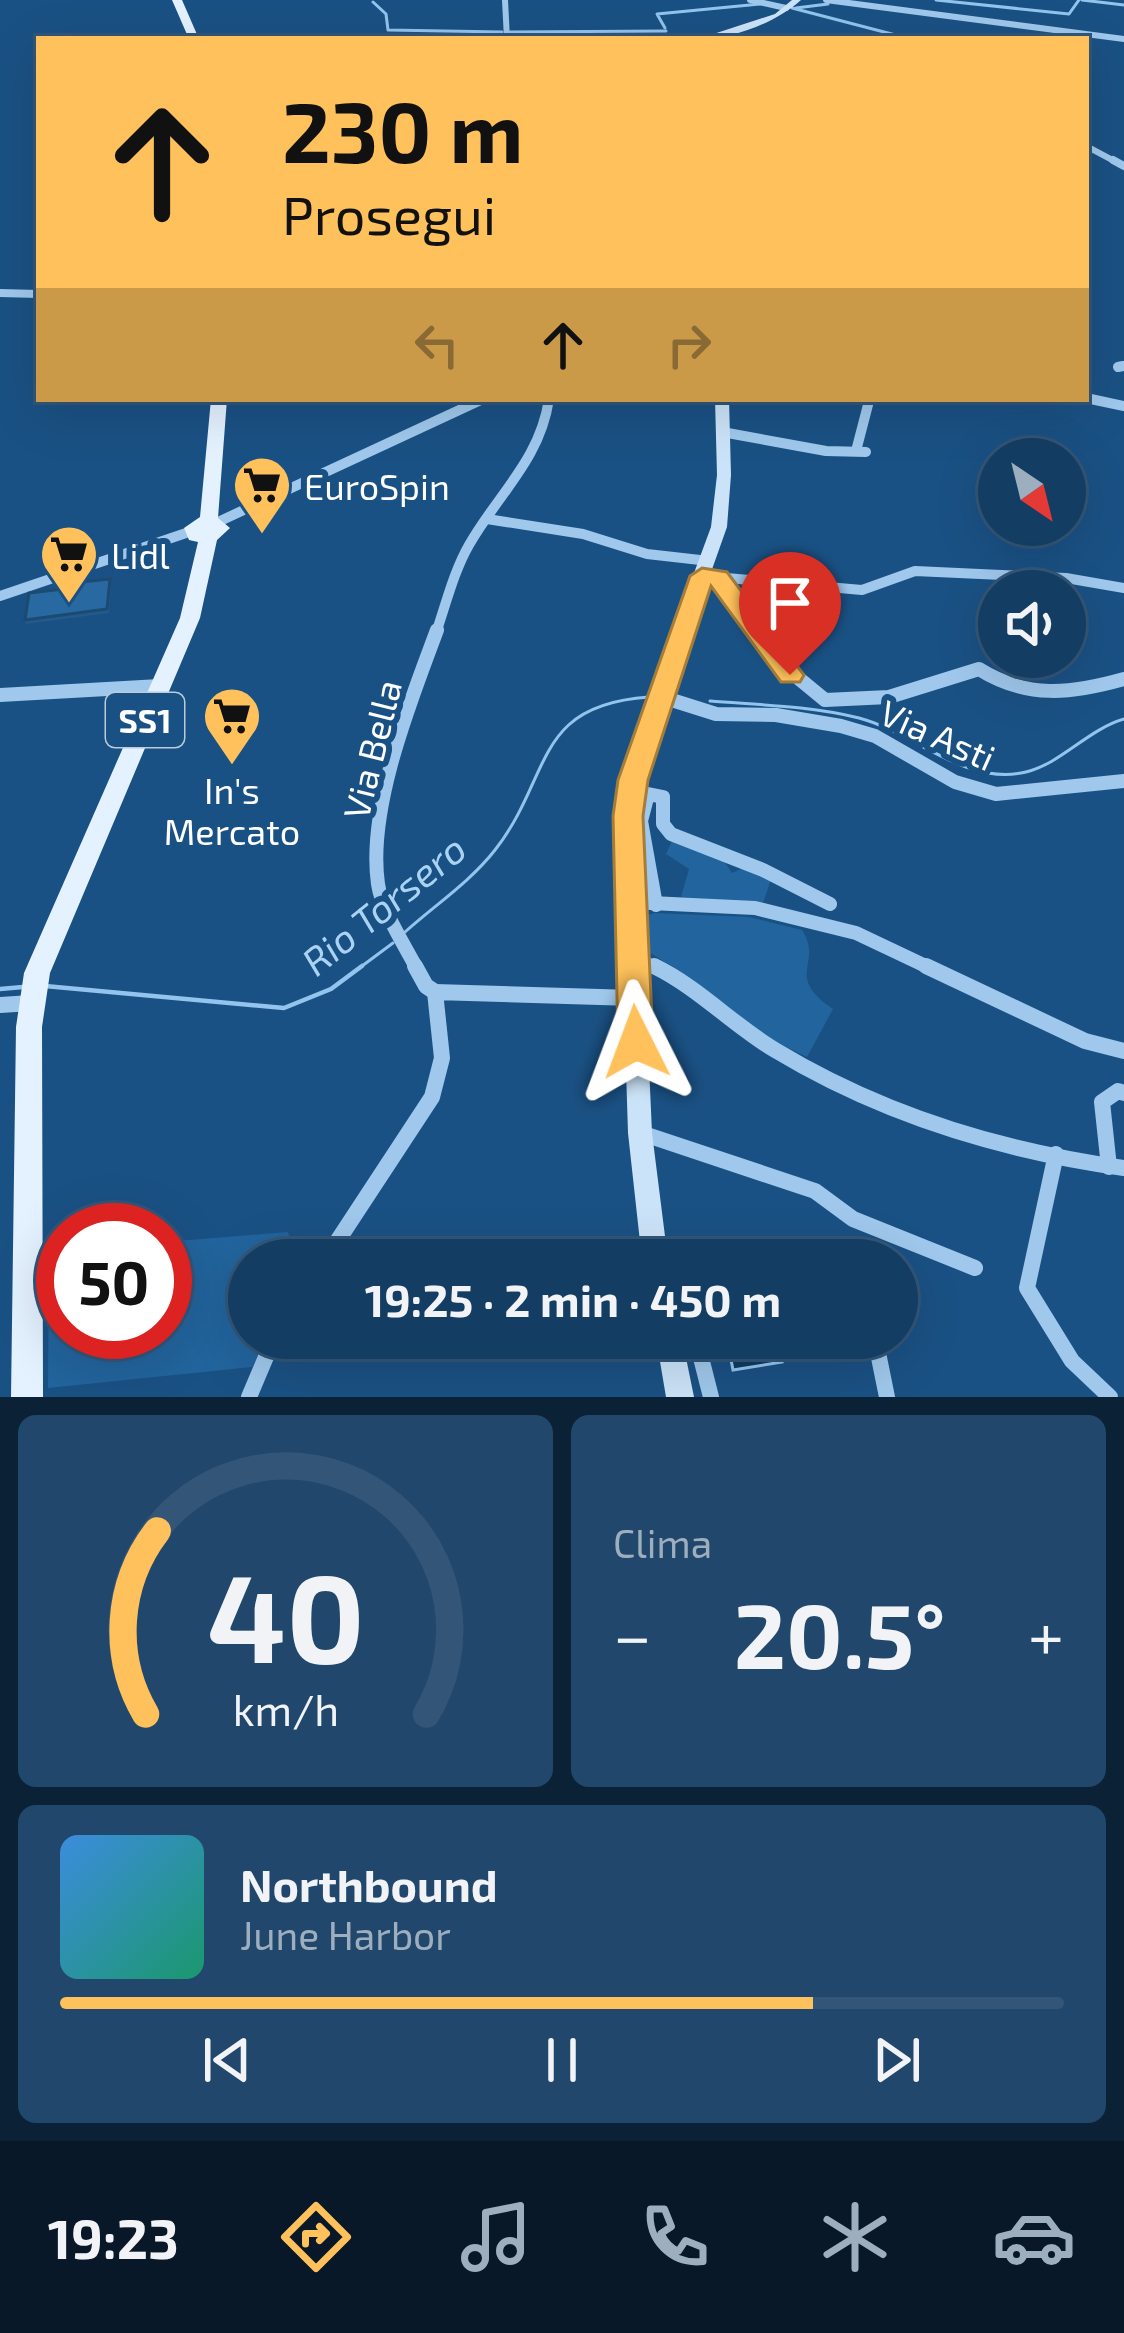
<!DOCTYPE html>
<html lang="it">
<meta charset="utf-8">
<style>
:root{--surface:#143d63;--page:#21486c;--text:#f1f3f6;--muted:#9daebe;--line:#335678;--accent:#fec15b}
body{margin:0;font-family:"Exo 2",sans-serif;background:var(--page);color:var(--text);height:100vh;display:flex;flex-direction:column;font-size:45px;white-space:nowrap}
*{box-sizing:border-box;margin:0}
p{font-size:39px;color:var(--muted)}
.icon{flex:none;width:66px;height:66px;fill:none;stroke:currentColor;stroke-width:2;stroke-linecap:round;stroke-linejoin:round}
.map{position:relative;height:1397px;overflow:hidden}
.sheet{display:flex;flex-direction:column;gap:18px;padding:18px;background:#0b2236;flex:1}
.sheet>*{flex:none}
.guide{position:absolute;left:36px;top:36px;width:1053px;height:366px;border-radius:0px;box-shadow:0 12px 48px #0002,0 0 0 3px var(--line);background:#fec15b;color:#111;overflow:hidden}
.needle{width:78px;rotate:145deg}
.controls{position:absolute;left:978px;top:438px;display:grid;gap:24px}
.controls a{display:grid;place-items:center;width:108px;height:108px;border-radius:50%;background:var(--surface);box-shadow:0 12px 48px #0002,0 0 0 3px var(--line);font-size:60px}
.speed{position:absolute;left:36px;top:1203px;display:flex;gap:24px;font-size:60px;font-weight:700;text-align:center}
.speed>*{display:grid;place-content:center;width:156px;height:156px;border-radius:50%;background:var(--surface);box-shadow:0 12px 48px #0002,0 0 0 3px var(--line);line-height:1}
.speed .limit{border:18px solid #d22;background:#fff;color:#111}
.pin{position:absolute;display:grid;place-items:center;width:102px;height:102px;color:#fff;margin:-123px -51px;border-radius:50% 50% 50% 0;rotate:-45deg;box-shadow:0 0 12px #0007}
.pin .icon{rotate:45deg}
.me{position:absolute;width:132px;margin:-66px;rotate:357deg;stroke-linejoin:round;filter:drop-shadow(0 0 9px #0008)}
.turn{display:flex;align-items:center;gap:42px;height:252px;padding:0 48px;font-size:54px}
.turn .icon{width:156px;height:156px;stroke-width:2.5}
.turn b{display:block;font-size:84px;line-height:102px}
.lanes{display:flex;align-items:center;height:114px;padding:0 48px;background:#0003;justify-content:center;gap:60px;direction:ltr}
.lanes .off{opacity:.35}
.big{font-size:90px;font-weight:700;line-height:1.1}
.sheet .tile{flex:1;display:flex;flex-direction:column;justify-content:center;gap:18px;min-width:0;padding:0 42px;border-radius:18px;background:var(--page)}
.sheet .dial{align-items:center;gap:0}
.dial svg{height:312px;overflow:visible;fill:none;stroke:var(--line);stroke-width:7;stroke-linecap:round;text-anchor:middle}
.dial text{fill:var(--text);stroke:none}
.song{display:flex;align-items:center;gap:36px}
.cover{width:144px;height:144px;border-radius:18px;background:linear-gradient(135deg,hsl(210 70% 55%),hsl(160 70% 35%))}
.played{height:12px;border-radius:6px;background:linear-gradient(90deg,var(--accent) 75%,var(--line) 75%)}
.keys{display:flex;justify-content:space-around;direction:ltr}
.heat{display:flex;justify-content:space-between;align-items:center;font-size:66px;direction:ltr}
.sheet .tiles{flex:1;display:grid;gap:18px;grid-template-columns:1fr 1fr}
.tile:last-child{grid-column:span 2}
.trip{position:absolute;left:228px;top:1239px;width:690px;height:120px;border-radius:60px;background:var(--surface);box-shadow:0 12px 48px #0002,0 0 0 3px var(--line);font-weight:700;line-height:120px;text-align:center}
.tabs{display:flex;height:192px;justify-content:space-around;align-items:center;background:#081828;color:var(--muted)}
.tabs .icon{width:84px;height:84px}
.tabs .current{color:var(--accent)}
.tabs b{font-size:54px;color:var(--text)}
.map>svg:first-child{display:block}
.green{fill:#22649d}
.water{fill:#113a62;stroke:#92c4ee;stroke-width:3}
.lines{fill:none;stroke-linecap:round;stroke-linejoin:round}
.stream-far1{stroke:#92c4ee;stroke-width:3}
.stream{stroke:#92c4ee;stroke-width:4.5}
.street-far4{stroke:#9fc8ec;stroke-width:6}
.street-far3{stroke:#9fc8ec;stroke-width:8}
.street-far2{stroke:#9fc8ec;stroke-width:10}
.street-far1{stroke:#9fc8ec;stroke-width:14}
.street{stroke:#9fc8ec;stroke-width:16}
.secondary{fill:#cbe3f8;fill-rule:evenodd}
.primary{fill:#e4f1ff;fill-rule:evenodd}
.wall{fill:#225a8b}
.building{fill:#2869a2;stroke:#1c4a71;stroke-width:3}
.route{fill:#fec15b;stroke:#a57d3b;stroke-width:3}
.labels{text-anchor:middle;dominant-baseline:central;stroke-width:12;stroke-linejoin:round;paint-order:stroke}
.shield{fill:#1a5184;stroke:#bacbda;stroke-width:3}
.shield-label{font-size:33px;font-weight:bold;fill:#fff}
.poi-label{font-size:36px;fill:#fff;stroke:#1a5184;text-anchor:start}
.street-label{font-size:36px;fill:#fff;stroke:#1a5184}
.water-label{font-size:39px;font-style:italic;fill:#aad2f3;stroke:#1a5184}
</style>
<div class="map">
<svg width="1124" height="1397" viewBox="0 0 1124 1397">
<rect width="100%" height="100%" fill="#1a5184"/>
<g class="green">
<polygon points="673,839 722,858 732,873 745,867 771,879 763,903 681,897 689,869 666,854"/>
<path d="M655 913 749 917 802 930C824 964 783 975 833 1009L807 1057 755 1032 678 970 642 948 644 916Z"/>
<polygon points="288,1232 289,1236 331,1237 316,1260 249,1260 249,1338 267,1338 252,1367 48,1388 49,1250 63,1249 63,1332 165,1332 165,1242"/>
</g>
<polygon class="water" points="777,1338 782,1362 733,1370 728,1344"/>
<g class="lines">
<g class="stream-far1">
<polyline points="936,0 1069,14 1079,0"/>
<polyline points="1082,0 1124,5"/>
<polyline points="373,2 386,14 388,30 502,32"/>
<polyline points="792,8 911,39"/>
<polyline points="796,8 828,4"/>
<polyline points="665,28 657,14 760,4"/>
<polyline points="510,32 666,31"/>
<path d="M710 701C760 705 810 706 859 718 913 732 966 787 1026 772 1062 763 1087 730 1124 719"/>
<path d="M405 932C435 905 470 882 495 850 553 776 532 705 649 697"/>
<polyline points="358,969 393,943"/>
</g>
<g class="stream">
<polyline points="45,986 284,1008 331,989 362,966"/>
<polyline points="0,989 23,987"/>
</g>
<g class="street-far4">
<polyline points="505,0 507,39"/>
<polyline points="750,0 786,8"/>
<polyline points="826,0 1124,39"/>
<polyline points="1086,146 1118,163"/>
</g>
<g class="street-far3">
<polyline points="1113,160 1124,166"/>
<polyline points="0,293 39,294"/>
<polyline points="1118,367 1124,366"/>
</g>
<g class="street-far2">
<polyline points="1118,367 1123,366"/>
<polyline points="1086,398 1124,406"/>
<polyline points="722,432 826,451 866,452"/>
<polyline points="856,451 869,401"/>
<polyline points="487,519 583,534 647,554 709,561"/>
<polyline points="218,522 483,399"/>
<polyline points="715,577 862,590 915,571 1066,578 1124,588"/>
<polyline points="718,578 756,633"/>
<polyline points="0,596 192,531"/>
<path d="M436 633C446 604 454 571 469 545 498 494 540 460 549 399"/>
</g>
<g class="street-far1">
<path d="M754 630 774 658 825 700 889 697 979 669C1027 699 1071 694 1124 679"/>
<polyline points="0,695 160,686"/>
<polyline points="659,696 716,714 776,715 841,726 875,736 955,782 996,794 1124,781"/>
<polyline points="630,902 755,908 856,933 932,969"/>
<polyline points="656,905 641,821 648,794 663,797 663,824 671,834 763,870 830,904"/>
<polyline points="632,959 660,969"/>
<path d="M417 969C404 944 382 911 378 884 367 808 411 700 437 630"/>
</g>
<g class="street">
<polyline points="415,966 426,986 435,992"/>
<path d="M654 966C699 988 733 1025 775 1050 881 1114 1002 1151 1124 1168"/>
<polyline points="926,966 1085,1041 1124,1051"/>
<polyline points="0,1005 31,1003"/>
<polyline points="641,1133 815,1191 853,1219 975,1268"/>
<polyline points="1056,1154 1027,1288 1072,1361 1110,1397"/>
<polyline points="1109,1167 1102,1102 1118,1091 1124,1093"/>
<polyline points="325,1260 432,1097 442,1058 435,992 633,998"/>
<polyline points="696,1338 711,1397"/>
<polyline points="875,1338 887,1397"/>
<polyline points="249,1397 274,1338"/>
</g>
<g class="secondary">
<path d="M792 0H801C776 23 732 39 698 39L775 14Z"/>
<polygon points="715,399 729,399 731,475 727,527 677,668 643,780 638,816 652,1133 668,1260 642,1260 628,1133 618,816 623,780 659,668 711,527 717,475"/>
<polygon points="656,1338 682,1338 694,1397 666,1397"/>
</g>
<g class="primary">
<polygon points="172,0 182,0 199,39 189,39"/>
<polygon points="211,399 227,399 218,518 230,528 217,540 200,618 50,973 42,1027 43,1397 11,1397 16,1027 24,973 180,618 198,542 189,540 184,528 200,517"/>
</g>
</g>
<polygon class="wall" points="111,582 109,613 26,624 25,620 81,587"/>
<polygon class="building" points="110,579 107,609 25,620 29,593 81,587 81,582"/>
<polygon class="route" points="702,568 727,572 804,675 800,682 781,682 711,586 648,780 643,816 653,1042 648,1053 636,1058 623,1053 618,1042 613,816 618,780 690,576"/>
<defs>
<g id="supermarket-pin" transform="scale(3)"><path d="M0 17L-7.5 6A9.5 9.5 0 1 1 7.5 6Z" fill="#fec15b" stroke="#1a5184"/><path d="M-6-5.5h2.5l.6 2H6L4.5 2H-2.5L-4.4-4H-6ZM-1.5 3.2a1.3 1.3 0 1 0 .1 0ZM3 3.2a1.3 1.3 0 1 0 .1 0Z" fill="#111"/></g>
</defs>
<g fill-rule="evenodd">
<use href="#supermarket-pin" x="262" y="485"/>
<use href="#supermarket-pin" x="69" y="554"/>
<use href="#supermarket-pin" x="232" y="716"/>
</g>
<g class="labels">
<rect class="shield" x="106" y="693" width="78" height="54" rx="9"/>
<g class="shield-label">
<text x="145" y="720">SS1</text>
</g>
<g class="poi-label">
<text x="304" y="485">EuroSpin</text>
<text x="111" y="554">Lidl</text>
<text x="232" y="789" text-anchor="middle">In's<tspan x="232" dy="41">Mercato</tspan></text>
</g>
<g class="street-label">
<text transform="translate(938 734) rotate(24)">Via Asti</text>
<text transform="translate(371 749) rotate(-76)">Via Bella</text>
</g>
<g class="water-label">
<text transform="translate(383 904) rotate(-39)">Rio Torsero</text>
</g>
</g>
</svg>
<div class="controls">
<a><svg class="needle" viewBox="-14 -14 28 28"><path d="M0-13l5 13h-10z" fill="#e53935"/><path d="M0 13l5-13h-10z" fill="#9daebe"/></svg></a>
<a><svg class="icon" aria-label="sound" viewBox="0 0 24 24"><path d="M4 9h4l5-4v14l-5-4H4zM17 9q2 3 0 6"/></svg></a>
</div>
<div class="speed"><div class="limit">50</div></div>
<div class="pin" style="left:790px;top:675px;background:#d93025"><svg class="icon" aria-label="arrive" viewBox="0 0 24 24"><path d="M6 21V4h12l-3 4 3 4H6"/></svg></div>
<svg class="me" style="left:636px;top:1042px" viewBox="-20 -20 40 40"><path d="M0-17L14 15 0 8-14 15z" fill="#fec15b" stroke="#fff" stroke-width="4"/></svg>
<div class="trip">19:25 · 2 min · 450 m</div>
<div class="guide">
<div class="turn"><svg class="icon" aria-label="ahead" viewBox="0 0 24 24"><path d="M12 20V5M6 11l6-6 6 6"/></svg><div><b>230 m</b>Prosegui</div></div>
<div class="lanes"><svg class="icon off" aria-label="left" viewBox="0 0 24 24"><path d="M17 20v-9H6M10 6l-5 5 5 5"/></svg><svg class="icon" aria-label="ahead" viewBox="0 0 24 24"><path d="M12 20V5M6 11l6-6 6 6"/></svg><svg class="icon off" aria-label="right" viewBox="0 0 24 24"><path d="M7 20v-9h11M14 6l5 5-5 5"/></svg></div>
</div>
</div>
<section class="sheet">
<div class="tiles">
<div class="tile dial"><svg viewBox="0 0 100 80">
<path d="M14 69A42 42 0 1 1 86 69"/>
<path d="M14 69A42 42 0 0 1 17 22" stroke="#fec15b"/>
<text x="50" y="56" font-size="32" font-weight="700">40</text>
<text x="50" y="72" font-size="11">km/h</text>
</svg></div>
<div class="tile"><p>Clima</p>
<div class="heat"><a>−</a><b class="big">20.5°</b><a>+</a></div>
</div>
<div class="tile">
<div class="song"><i class="cover"></i><div><b>Northbound</b><p>June Harbor</p></div></div>
<div class="played"></div>
<div class="keys"><svg class="icon" aria-label="previous" viewBox="0 0 24 24"><path d="M18 5L8 12l10 7zM5 5v14"/></svg><svg class="icon" aria-label="pause" viewBox="0 0 24 24"><path d="M8 5v14M16 5v14"/></svg><svg class="icon" aria-label="next" viewBox="0 0 24 24"><path d="M6 5l10 7-10 7zM19 5v14"/></svg></div>
</div>
</div>
</section>
<nav class="tabs">
<b>19:23</b>
<svg class="icon current" aria-label="directions" viewBox="0 0 24 24"><path d="M12 3l9 9-9 9-9-9zM9 14v-3h6M13 9l2 2-2 2"/></svg>
<svg class="icon" aria-label="music" viewBox="0 0 24 24"><path d="M9 18V5l10-2v13"/><circle cx="6" cy="18" r="3"/><circle cx="16" cy="16" r="3"/></svg>
<svg class="icon" aria-label="phone" viewBox="0 0 24 24"><path d="M5 4h4l2 5-3 2q2 4 5 5l2-3 5 2v4C11 20 4 13 5 4z"/></svg>
<svg class="icon" aria-label="climate" viewBox="0 0 24 24"><path d="M12 3v18M4 7l16 10M4 17L20 7"/></svg>
<svg class="icon" aria-label="car" viewBox="0 0 24 24"><path d="M5 17H2v-5l4-1 3-4h7l3 4 3 1v5h-3M9 17h6M6 11h13"/><circle cx="7" cy="17" r="2"/><circle cx="17" cy="17" r="2"/></svg>
</nav>
